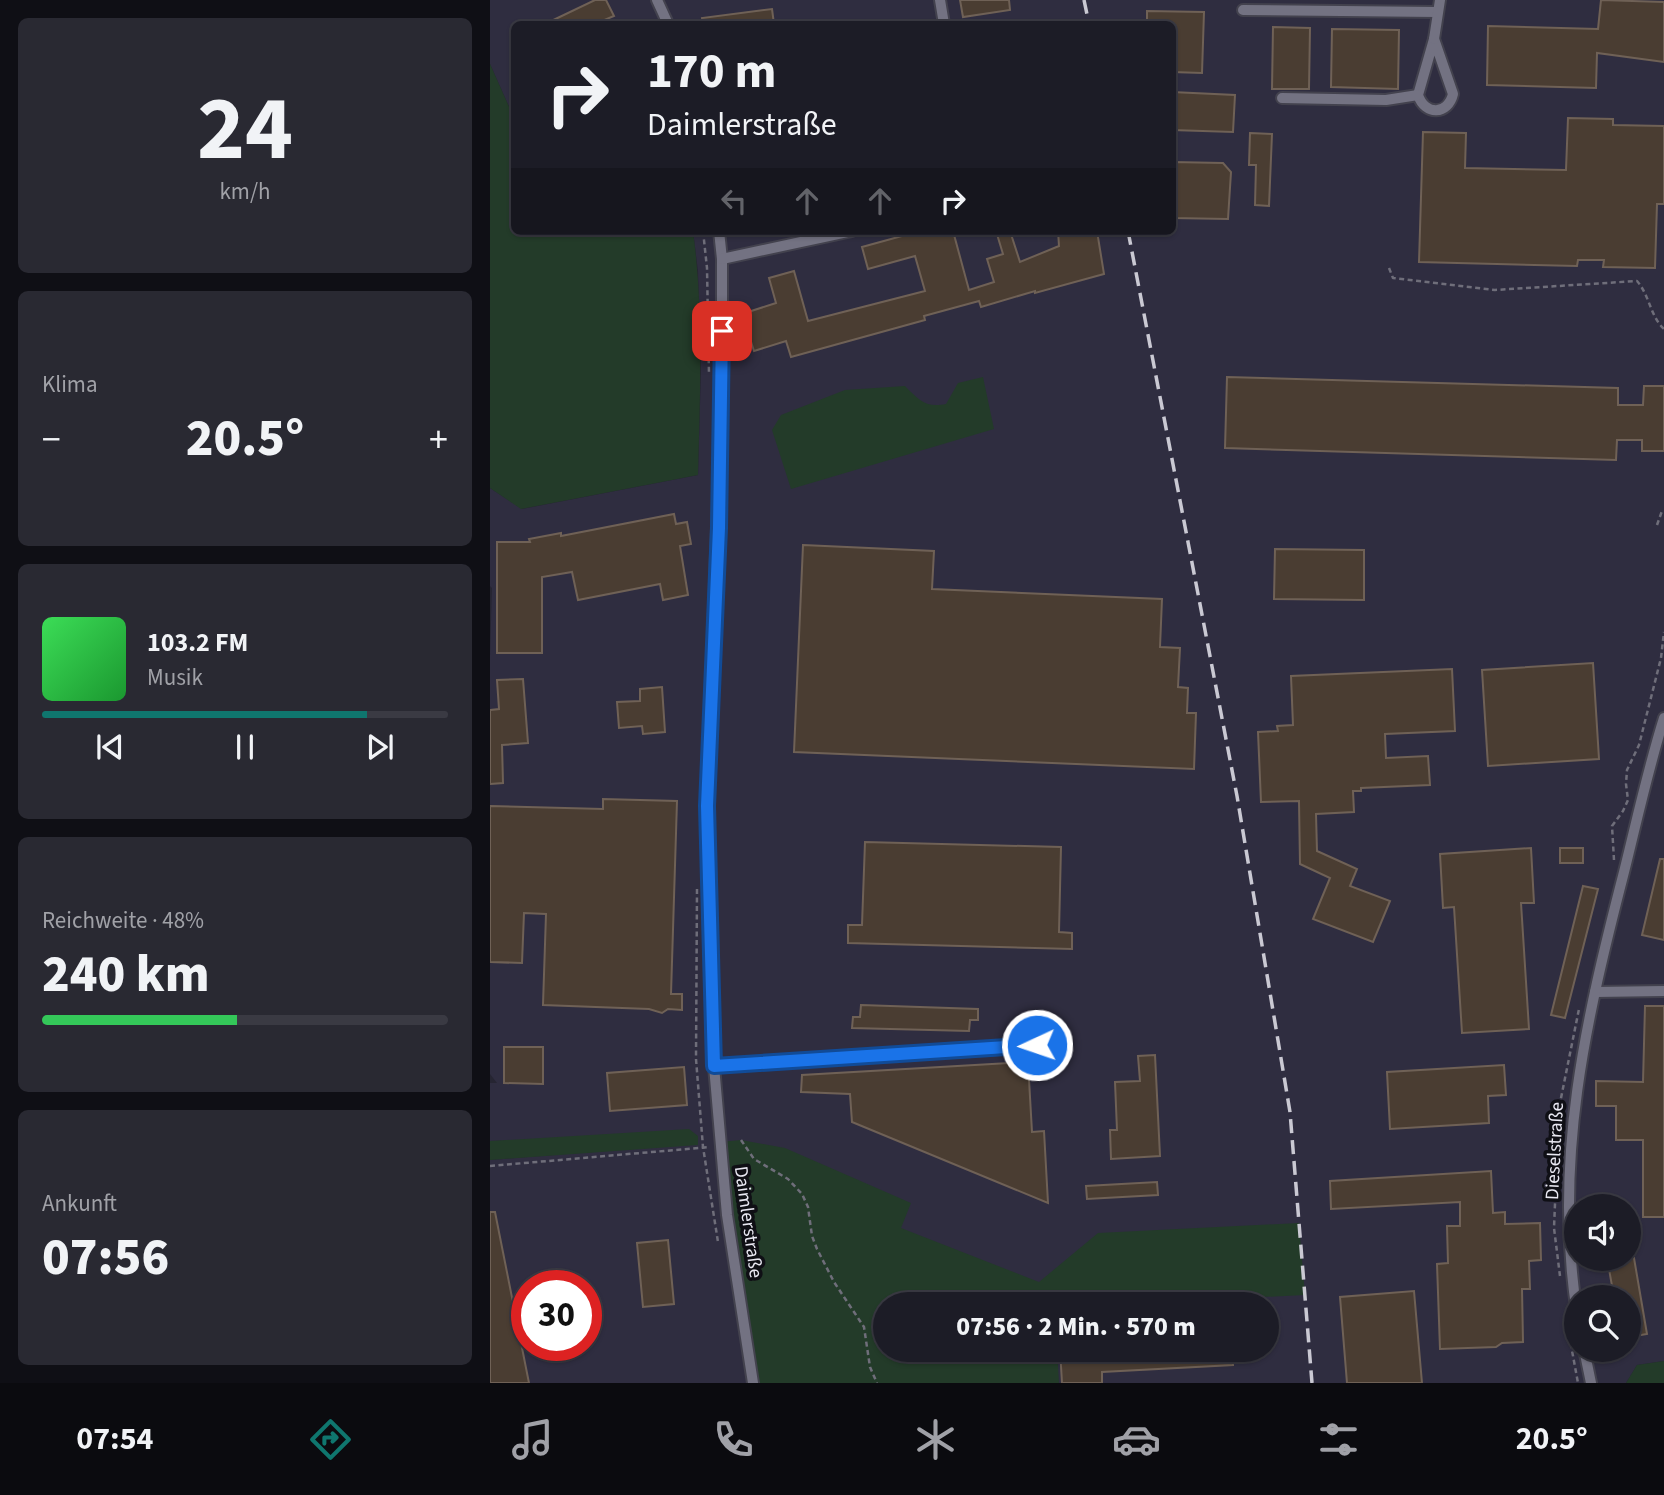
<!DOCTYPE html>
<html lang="de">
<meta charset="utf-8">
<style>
:root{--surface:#1c1c26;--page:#292932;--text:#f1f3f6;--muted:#a0a1a7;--line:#3a3a43;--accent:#0f766e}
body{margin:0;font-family:"Source Sans 3",sans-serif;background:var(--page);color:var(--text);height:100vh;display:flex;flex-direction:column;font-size:26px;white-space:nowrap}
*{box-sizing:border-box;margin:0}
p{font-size:23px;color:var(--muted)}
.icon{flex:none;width:38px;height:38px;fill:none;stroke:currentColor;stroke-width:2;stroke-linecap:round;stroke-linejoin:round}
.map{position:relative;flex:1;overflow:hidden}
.side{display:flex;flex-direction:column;gap:18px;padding:18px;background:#0f0f15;width:490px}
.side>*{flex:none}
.guide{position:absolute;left:21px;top:21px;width:665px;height:214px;border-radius:10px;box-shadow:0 2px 5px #0004,0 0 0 2px var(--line);background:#1c1c26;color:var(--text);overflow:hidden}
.fabs{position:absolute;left:1074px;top:1194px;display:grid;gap:14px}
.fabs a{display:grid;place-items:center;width:77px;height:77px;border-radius:50%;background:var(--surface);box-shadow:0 2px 5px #0004,0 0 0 2px var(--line);font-size:35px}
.speed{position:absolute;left:21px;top:1270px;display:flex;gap:14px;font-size:35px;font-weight:700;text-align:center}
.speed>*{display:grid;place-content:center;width:91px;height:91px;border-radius:50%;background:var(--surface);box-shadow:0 2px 5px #0004,0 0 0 2px var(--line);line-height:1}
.speed .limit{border:10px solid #d22;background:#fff;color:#111}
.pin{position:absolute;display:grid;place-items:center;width:60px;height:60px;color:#fff;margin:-30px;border-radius:14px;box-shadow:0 4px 10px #0006}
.me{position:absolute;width:77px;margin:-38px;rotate:267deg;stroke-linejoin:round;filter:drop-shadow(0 0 5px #0008)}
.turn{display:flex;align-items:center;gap:24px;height:147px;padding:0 21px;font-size:32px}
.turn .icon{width:91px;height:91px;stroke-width:2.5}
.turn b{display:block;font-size:49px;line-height:60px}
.lanes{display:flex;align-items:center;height:66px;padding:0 21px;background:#0003;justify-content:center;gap:35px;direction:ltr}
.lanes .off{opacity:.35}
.big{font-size:52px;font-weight:800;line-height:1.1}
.side .widget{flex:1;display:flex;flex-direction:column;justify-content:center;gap:10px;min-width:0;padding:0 24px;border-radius:10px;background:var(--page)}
.side .dial{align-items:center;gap:0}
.dial b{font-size:91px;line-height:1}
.song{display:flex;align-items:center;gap:21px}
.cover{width:84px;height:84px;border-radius:10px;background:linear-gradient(135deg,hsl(130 70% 55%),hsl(130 70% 35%))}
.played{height:7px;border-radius:4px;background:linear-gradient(90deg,var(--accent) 80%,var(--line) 80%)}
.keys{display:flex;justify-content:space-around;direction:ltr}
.heat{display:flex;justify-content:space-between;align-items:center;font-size:38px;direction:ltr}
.charge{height:10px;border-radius:5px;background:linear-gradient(90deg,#34c759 48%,var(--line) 0)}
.trip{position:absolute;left:383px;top:1292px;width:406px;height:70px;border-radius:35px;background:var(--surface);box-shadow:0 2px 5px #0004,0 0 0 2px var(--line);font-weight:800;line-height:70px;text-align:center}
.tabs{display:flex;height:112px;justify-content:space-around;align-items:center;background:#0b0b0f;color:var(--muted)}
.tabs .icon{width:49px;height:49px}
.tabs .selected{color:var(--accent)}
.tabs b{font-size:32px;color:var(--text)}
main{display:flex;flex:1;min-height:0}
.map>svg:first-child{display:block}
.built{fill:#2f2d40;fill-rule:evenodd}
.green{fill:#233b29}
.building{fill:#4a3d32;stroke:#6f6156;stroke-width:2}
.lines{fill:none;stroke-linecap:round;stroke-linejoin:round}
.minor-casing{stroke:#43424e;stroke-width:14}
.path{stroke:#6f6e7a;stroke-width:2.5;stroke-dasharray:5 3.5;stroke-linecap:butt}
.minor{stroke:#737282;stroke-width:10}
.rail{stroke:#cac9d3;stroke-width:3.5;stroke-dasharray:14 7;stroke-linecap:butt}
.route-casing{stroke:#114b97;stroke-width:18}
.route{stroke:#1a73e8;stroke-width:12}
.labels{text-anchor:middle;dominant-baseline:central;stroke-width:7;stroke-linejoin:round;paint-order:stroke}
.street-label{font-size:19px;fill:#e9e8f2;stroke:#0f0f15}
</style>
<main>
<section class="side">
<div class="widget dial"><b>24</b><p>km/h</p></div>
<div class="widget"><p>Klima</p>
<div class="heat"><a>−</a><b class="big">20.5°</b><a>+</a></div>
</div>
<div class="widget">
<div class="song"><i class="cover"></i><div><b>103.2 FM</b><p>Musik</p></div></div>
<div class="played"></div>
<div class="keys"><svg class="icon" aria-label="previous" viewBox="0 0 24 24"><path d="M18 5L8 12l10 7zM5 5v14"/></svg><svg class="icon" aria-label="pause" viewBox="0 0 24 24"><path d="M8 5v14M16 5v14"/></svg><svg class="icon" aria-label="next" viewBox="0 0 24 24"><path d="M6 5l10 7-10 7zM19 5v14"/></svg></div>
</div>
<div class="widget"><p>Reichweite · 48%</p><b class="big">240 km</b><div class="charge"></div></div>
<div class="widget"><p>Ankunft</p><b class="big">07:56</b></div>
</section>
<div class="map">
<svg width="1174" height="1383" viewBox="0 0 1174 1383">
<rect width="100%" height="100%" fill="#262532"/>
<path class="built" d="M0 0H1174V1361L1147 1365 1136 1383H0V1160L208 1144 207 1136 0 1141V1083H7L0 1074V656L2 588 0 586V488L32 509 208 475 211 371 208 271 203 231H682V24H24V118L0 64ZM1087 1206H1139V1258H1087ZM37 1286H96V1346H37ZM1087 1297H1139V1349H1087ZM396 1304H777V1349H396Z"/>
<g class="green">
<path d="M0 64 24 118V231H203C214 312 210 393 208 475L31 509 0 488Z"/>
<path d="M493 377 504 429 301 489 282 430 291 415 355 390 415 386C429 400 435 408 456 404L468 383Z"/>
<polygon points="199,1129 208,1136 208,1145 0,1160 0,1141"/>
<polygon points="251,1140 295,1148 421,1203 411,1228 549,1282 608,1233 809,1223 815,1295 630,1304 396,1304 396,1349 567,1349 569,1383 263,1383 230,1142"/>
<polygon points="1174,1361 1174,1383 1136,1383 1147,1365"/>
</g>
<g class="building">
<polygon points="105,0 116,0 124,16 105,24 55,24"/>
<polygon points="470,0 519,0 520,10 473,17"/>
<polygon points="1111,0 1174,2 1174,62 1107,53 1106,88 997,85 998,26 1108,29"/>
<polygon points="282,9 284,24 213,24 212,18"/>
<polygon points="657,11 714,12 712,73 682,72 682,24 657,24"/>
<polygon points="783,27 820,28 819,89 782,89"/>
<polygon points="842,29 909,30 908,89 841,87"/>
<polygon points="682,92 745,95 743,132 682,130"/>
<polygon points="1078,118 1123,119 1123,125 1174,126 1174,204 1167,204 1165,268 1113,267 1114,260 1088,260 1087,266 929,262 933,132 976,133 975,168 1076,170"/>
<polygon points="760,133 782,134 779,206 765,205 766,165 759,165"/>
<polygon points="682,162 733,163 741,172 738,219 682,218"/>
<polygon points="430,231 463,231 479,290 504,282 497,259 513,254 506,231 520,231 530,262 569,246 568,231 607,231 614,274 545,293 545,291 491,307 489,301 434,316 435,320 301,357 296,341 264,351 252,314 286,303 279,278 304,271 318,321 435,291 425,256 378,269 372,247"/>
<polygon points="737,377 1128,388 1128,405 1153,405 1154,386 1174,386 1174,451 1152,451 1152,440 1127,440 1126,460 735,448"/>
<polygon points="184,514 186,524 197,522 201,544 190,546 198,595 173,600 170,584 88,600 82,572 52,577 52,653 7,653 7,542 40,542 39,539 71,533 71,536"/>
<polygon points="313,545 444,551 442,589 672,599 670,647 690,648 688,687 698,688 697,713 706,713 704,769 304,752"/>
<polygon points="785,549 874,550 874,600 784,599"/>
<polygon points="1103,663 1109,759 998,766 992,670"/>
<polygon points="962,669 965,731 895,734 896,758 938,756 940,785 871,788 871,791 863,791 864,812 826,814 827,851 867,869 860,886 900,901 883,942 823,919 840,878 810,864 809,801 771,802 768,732 788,731 787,726 803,725 801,676"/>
<polygon points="33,679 38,743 12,745 13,783 0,784 0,710 9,709 7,680"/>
<polygon points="172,687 175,732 153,734 152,726 129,728 127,702 150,701 150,689"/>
<polygon points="113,799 187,801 181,994 192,994 192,1010 178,1009 172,1013 159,1009 53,1005 56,914 34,913 32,963 0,962 0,806 113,809"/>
<polygon points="375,842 571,847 569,932 582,933 582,949 358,943 358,925 372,925"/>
<polygon points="1041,848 1044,903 1031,903 1039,1029 972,1033 964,907 953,908 950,854"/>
<rect x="1070" y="848" width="23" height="15"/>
<polygon points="1170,859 1174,859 1174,940 1152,935"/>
<polygon points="1093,886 1108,889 1075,1018 1061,1015"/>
<polygon points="371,1005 488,1009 488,1020 480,1020 479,1031 362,1028 363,1017 370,1017"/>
<polygon points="1155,1006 1174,1006 1174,1217 1153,1217 1153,1140 1126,1140 1126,1106 1106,1106 1106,1081 1153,1082"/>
<polygon points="14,1047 53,1047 53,1084 14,1083"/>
<polygon points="665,1055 670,1156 621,1159 620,1130 627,1130 625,1082 650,1081 648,1056"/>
<polygon points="538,1062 542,1132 554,1131 558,1203 362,1122 360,1094 311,1092 312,1075"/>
<polygon points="1014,1065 1016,1095 998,1096 999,1123 900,1129 897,1072"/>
<polygon points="194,1067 197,1105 120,1111 117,1073"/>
<polygon points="1001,1171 1003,1213 1015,1212 1015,1224 1050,1223 1051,1260 1039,1261 1040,1289 1032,1289 1033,1342 1012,1343 1006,1347 950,1349 947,1264 958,1263 957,1226 970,1226 970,1202 841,1209 840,1181"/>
<polygon points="667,1182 668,1195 597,1199 596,1186"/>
<polygon points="0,1212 5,1212 39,1383 0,1383"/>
<polygon points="178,1240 184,1304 153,1307 147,1243"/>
<polygon points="1117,1258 1144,1258 1157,1334 1139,1337 1139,1297 1124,1297"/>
<polygon points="924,1291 932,1383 857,1383 850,1297"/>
<polygon points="570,1349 742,1349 743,1365 612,1372 612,1383 572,1383"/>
</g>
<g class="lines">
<g class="minor-casing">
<g id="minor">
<polyline points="167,0 178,24"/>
<polyline points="450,0 454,24"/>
<polyline points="753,10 947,12"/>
<path d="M944 39 963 94C958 115 935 116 928 95Z"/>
<polyline points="944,39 950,0"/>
<polyline points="792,98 896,100 928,95"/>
<polyline points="229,231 232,259 232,386 217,806 224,1066 237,1215 263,1383"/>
<polyline points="232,259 362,231"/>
<polyline points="1105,992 1174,991"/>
<circle cx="562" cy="1044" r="14"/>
<polyline points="224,1066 547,1045"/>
<path d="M1087 1313C1063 1160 1096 1019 1134 872 1147 820 1158 769 1174 718"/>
<polyline points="1094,1349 1101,1383"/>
</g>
</g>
<g class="path">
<polyline points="213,231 217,268 219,375"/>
<path d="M899 268 903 278 1005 290 1147 281C1160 296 1160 316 1174 329"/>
<polyline points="1167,525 1172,511"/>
<polyline points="1124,860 1122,826 1133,811 1138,800 1136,784 1137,770 1149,745 1171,658 1174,632"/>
<polyline points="207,889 206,1059 213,1147 228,1242"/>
<polyline points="251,1140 264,1159 298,1179 312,1194 318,1207 322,1236 327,1249 344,1282 374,1327 380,1367 387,1383"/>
<polyline points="0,1166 220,1147"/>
<polyline points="1070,1276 1064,1228 1069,1108 1089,1009"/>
<polyline points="1076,1318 1088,1383"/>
</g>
<use href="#minor" class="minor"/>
<g class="rail">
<polyline points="594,0 599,24"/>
<polyline points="638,231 747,796 800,1112 822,1383"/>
</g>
</g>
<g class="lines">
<g class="route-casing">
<polyline id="route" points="232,331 229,528 217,806 224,1066 547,1045"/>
</g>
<use href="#route" class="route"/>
</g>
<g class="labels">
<g class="street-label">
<text transform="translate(1065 1151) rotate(-87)">Dieselstraße</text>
<text transform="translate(258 1222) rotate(82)">Daimlerstraße</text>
</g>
</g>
</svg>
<div class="fabs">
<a><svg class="icon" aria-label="sound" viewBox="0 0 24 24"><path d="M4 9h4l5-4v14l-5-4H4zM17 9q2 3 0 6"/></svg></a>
<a><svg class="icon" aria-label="search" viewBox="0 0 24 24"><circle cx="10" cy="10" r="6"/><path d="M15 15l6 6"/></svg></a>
</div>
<div class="speed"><div class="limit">30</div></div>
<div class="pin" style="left:232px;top:331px;background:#d93025"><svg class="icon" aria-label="arrive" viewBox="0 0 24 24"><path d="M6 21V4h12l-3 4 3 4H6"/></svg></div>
<svg class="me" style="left:547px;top:1045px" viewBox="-20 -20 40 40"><circle r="17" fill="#1a73e8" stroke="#fff" stroke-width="3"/><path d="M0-11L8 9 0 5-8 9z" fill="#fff"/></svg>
<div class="trip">07:56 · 2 Min. · 570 m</div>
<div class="guide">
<div class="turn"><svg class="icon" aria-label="right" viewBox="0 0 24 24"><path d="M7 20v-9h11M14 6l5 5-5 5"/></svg><div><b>170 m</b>Daimlerstraße</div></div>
<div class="lanes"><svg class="icon off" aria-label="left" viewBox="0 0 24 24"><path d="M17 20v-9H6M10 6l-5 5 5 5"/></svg><svg class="icon off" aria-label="ahead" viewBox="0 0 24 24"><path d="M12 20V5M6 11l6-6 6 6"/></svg><svg class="icon off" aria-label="ahead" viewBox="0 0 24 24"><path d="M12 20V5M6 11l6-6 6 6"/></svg><svg class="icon" aria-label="right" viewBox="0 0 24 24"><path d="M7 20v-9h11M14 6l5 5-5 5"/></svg></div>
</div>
</div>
</main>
<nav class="tabs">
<b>07:54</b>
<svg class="icon selected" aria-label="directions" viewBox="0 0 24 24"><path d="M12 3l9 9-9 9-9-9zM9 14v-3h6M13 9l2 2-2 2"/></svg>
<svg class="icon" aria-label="music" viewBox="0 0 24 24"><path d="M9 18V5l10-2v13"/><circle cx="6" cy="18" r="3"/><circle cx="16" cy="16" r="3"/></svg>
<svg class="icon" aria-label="phone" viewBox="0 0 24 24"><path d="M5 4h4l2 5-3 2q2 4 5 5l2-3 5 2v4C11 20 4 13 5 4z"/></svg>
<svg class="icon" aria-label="climate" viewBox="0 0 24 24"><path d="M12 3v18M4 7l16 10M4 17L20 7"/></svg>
<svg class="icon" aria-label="car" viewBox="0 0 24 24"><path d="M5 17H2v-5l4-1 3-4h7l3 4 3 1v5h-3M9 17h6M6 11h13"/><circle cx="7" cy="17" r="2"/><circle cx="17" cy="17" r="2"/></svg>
<svg class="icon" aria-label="filters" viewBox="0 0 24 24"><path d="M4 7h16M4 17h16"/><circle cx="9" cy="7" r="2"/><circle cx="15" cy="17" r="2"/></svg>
<b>20.5°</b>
</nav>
